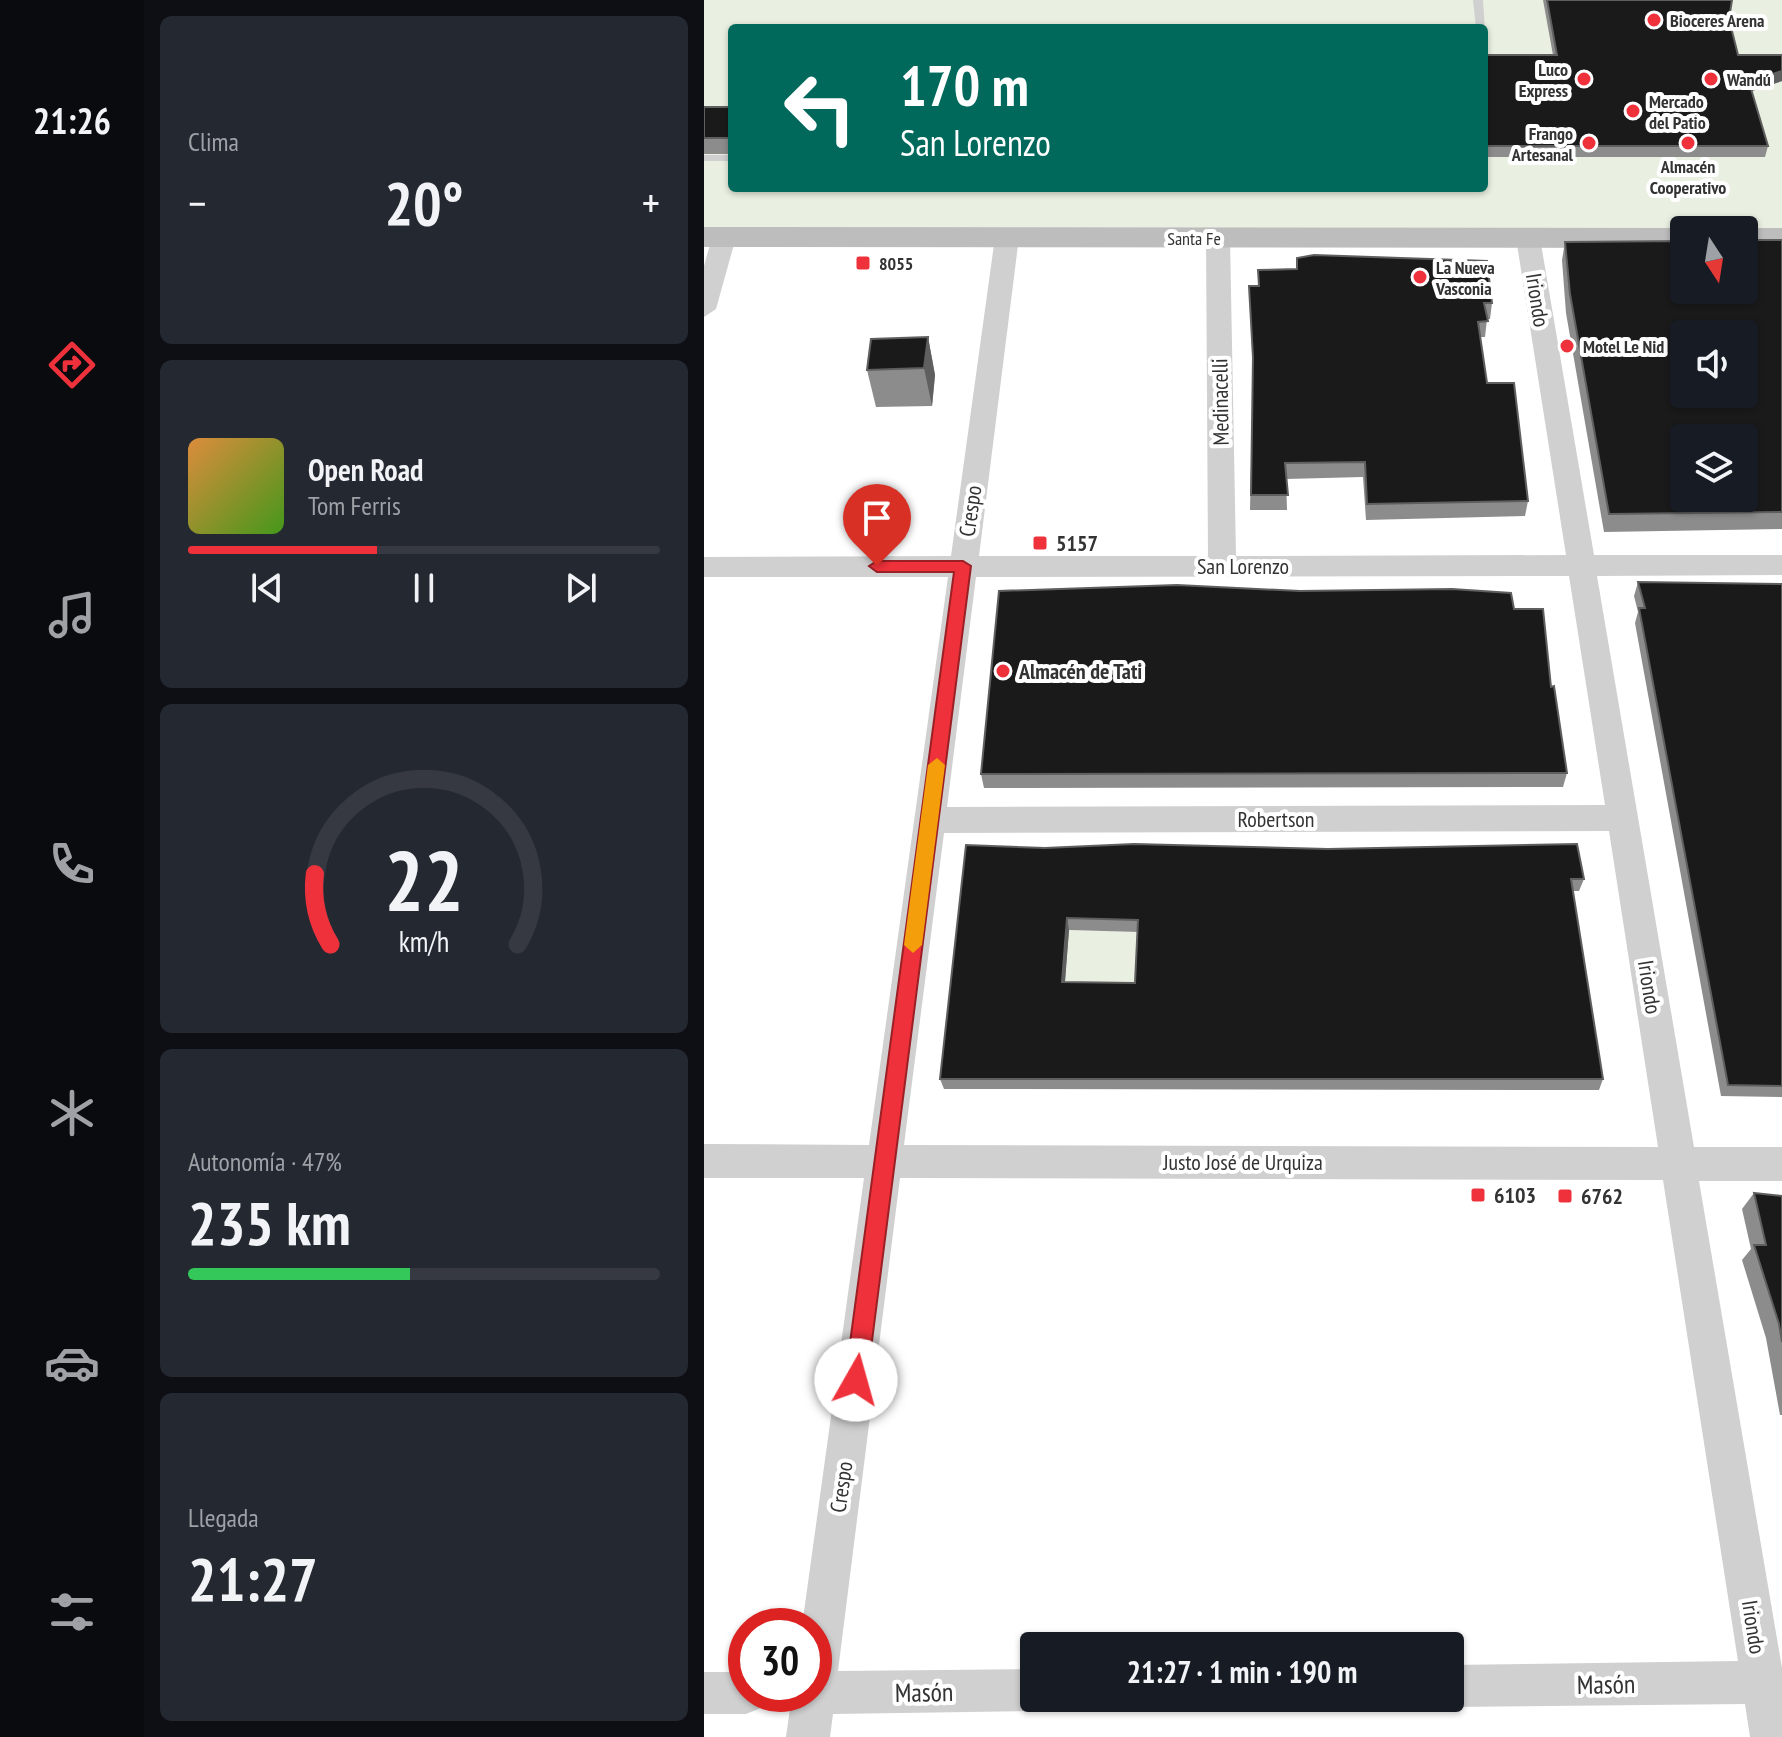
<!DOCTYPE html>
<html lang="es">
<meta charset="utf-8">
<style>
:root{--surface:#171b24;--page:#242831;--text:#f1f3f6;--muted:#9ea1a6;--line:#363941;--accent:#ee313b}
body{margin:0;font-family:"PT Sans Narrow",sans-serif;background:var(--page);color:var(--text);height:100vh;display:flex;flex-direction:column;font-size:30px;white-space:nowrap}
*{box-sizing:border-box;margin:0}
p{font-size:26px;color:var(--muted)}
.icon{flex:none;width:44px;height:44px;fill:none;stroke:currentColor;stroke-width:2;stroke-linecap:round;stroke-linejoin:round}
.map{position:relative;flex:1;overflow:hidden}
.details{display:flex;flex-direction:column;gap:16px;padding:16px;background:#0d0f14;width:560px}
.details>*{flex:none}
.banner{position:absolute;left:24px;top:24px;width:760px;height:168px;border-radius:8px;box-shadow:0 2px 6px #0004;background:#00695c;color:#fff;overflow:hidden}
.needle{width:52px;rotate:168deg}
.tools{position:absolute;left:966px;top:216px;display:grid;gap:16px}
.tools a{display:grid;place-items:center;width:88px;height:88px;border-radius:8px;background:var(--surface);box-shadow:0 2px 6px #0004;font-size:40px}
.speed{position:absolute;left:24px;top:1608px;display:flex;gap:16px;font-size:40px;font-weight:700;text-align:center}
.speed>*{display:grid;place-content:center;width:104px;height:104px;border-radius:50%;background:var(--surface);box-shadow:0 2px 6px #0004;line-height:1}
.speed .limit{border:12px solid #d22;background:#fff;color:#111}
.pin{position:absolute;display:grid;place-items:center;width:68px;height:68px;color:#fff;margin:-82px -34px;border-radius:50% 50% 50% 0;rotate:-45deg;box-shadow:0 0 8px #0007}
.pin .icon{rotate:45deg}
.me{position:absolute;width:88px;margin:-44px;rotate:7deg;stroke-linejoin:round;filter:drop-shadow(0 0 6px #0008)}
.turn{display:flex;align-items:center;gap:28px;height:168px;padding:0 40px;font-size:36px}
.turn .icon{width:104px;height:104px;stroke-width:2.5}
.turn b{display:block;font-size:56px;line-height:68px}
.big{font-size:60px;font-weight:700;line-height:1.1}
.details .widget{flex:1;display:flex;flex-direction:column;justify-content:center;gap:12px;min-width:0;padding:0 28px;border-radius:12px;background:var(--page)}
.details .dial{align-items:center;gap:0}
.dial svg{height:208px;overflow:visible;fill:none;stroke:var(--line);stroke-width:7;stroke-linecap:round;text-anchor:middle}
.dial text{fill:var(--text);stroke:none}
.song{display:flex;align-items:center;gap:24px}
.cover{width:96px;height:96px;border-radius:12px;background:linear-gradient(135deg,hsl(30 70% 55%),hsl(100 70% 35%))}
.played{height:8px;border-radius:4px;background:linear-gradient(90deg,var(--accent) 40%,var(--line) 40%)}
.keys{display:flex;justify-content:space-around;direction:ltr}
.heat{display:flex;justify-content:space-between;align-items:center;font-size:44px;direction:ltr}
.charge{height:12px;border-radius:6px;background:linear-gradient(90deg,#34c759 47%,var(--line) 0)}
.trip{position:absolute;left:316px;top:1632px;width:444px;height:80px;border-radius:8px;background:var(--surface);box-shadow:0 2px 6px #0004;font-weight:700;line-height:80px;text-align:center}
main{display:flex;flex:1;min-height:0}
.tabs{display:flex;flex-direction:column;width:144px;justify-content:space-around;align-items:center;background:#090b0e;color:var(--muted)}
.tabs .icon{width:56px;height:56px}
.tabs .on{color:var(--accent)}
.tabs b{font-size:36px;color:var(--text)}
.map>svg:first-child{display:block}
.green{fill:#e9f0e1;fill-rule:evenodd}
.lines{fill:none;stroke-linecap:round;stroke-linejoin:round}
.service{fill:#d0d0d0;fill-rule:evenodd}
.minor{fill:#d0d0d0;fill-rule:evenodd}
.secondary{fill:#bdbdbd;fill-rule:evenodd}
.wall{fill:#8c8c8c;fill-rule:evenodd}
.shaded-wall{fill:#5f5f5f}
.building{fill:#1a1a1a;stroke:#5f5f5f;stroke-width:2;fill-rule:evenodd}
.route{fill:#ee313b;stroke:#9b2026;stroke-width:2}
.slow{fill:#f59e0b}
.poi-dot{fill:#ee313b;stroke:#fff;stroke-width:3}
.labels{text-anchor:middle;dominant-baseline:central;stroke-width:8;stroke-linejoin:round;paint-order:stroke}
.far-poi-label{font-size:18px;font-weight:bold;fill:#333;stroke:#fff;text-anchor:start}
.far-street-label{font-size:18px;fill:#333;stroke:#fff}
.street-label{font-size:22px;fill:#333;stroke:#fff}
.poi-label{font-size:22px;font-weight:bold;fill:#333;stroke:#fff;text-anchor:start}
.near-street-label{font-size:26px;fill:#333;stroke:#fff}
</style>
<main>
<nav class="tabs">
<b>21:26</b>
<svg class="icon on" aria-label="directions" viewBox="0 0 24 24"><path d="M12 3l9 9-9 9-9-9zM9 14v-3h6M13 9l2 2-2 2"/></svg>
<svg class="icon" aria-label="music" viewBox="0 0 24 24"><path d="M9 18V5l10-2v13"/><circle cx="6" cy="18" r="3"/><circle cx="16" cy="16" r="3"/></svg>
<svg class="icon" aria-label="phone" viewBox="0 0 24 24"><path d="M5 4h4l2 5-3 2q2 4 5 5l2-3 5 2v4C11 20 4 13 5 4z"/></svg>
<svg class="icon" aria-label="climate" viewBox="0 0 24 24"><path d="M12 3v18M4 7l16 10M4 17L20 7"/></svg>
<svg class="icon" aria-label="car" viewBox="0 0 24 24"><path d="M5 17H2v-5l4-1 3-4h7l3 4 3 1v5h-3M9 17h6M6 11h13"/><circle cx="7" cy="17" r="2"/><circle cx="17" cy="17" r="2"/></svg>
<svg class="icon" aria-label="filters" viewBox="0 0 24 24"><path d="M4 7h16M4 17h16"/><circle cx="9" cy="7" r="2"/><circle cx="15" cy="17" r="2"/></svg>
</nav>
<section class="details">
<div class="widget"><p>Clima</p>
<div class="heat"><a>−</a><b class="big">20°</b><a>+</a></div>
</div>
<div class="widget">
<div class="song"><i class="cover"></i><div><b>Open Road</b><p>Tom Ferris</p></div></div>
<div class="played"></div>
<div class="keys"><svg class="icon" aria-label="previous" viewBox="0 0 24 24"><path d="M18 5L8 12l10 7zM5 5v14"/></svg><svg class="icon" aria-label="pause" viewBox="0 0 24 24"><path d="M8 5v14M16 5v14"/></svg><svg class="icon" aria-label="next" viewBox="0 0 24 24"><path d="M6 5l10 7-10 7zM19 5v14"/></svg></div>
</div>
<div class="widget dial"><svg viewBox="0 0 100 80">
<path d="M14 69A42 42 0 1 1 86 69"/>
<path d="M14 69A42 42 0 0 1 8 42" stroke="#ee313b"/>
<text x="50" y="56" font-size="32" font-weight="700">22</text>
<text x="50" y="72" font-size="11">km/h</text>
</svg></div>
<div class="widget"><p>Autonomía · 47%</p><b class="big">235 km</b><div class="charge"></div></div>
<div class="widget"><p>Llegada</p><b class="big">21:27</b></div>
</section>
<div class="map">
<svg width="1078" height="1737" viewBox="0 0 1078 1737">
<rect width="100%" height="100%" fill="#fff"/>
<g class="green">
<path d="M0 0H1078V228H0ZM28 28H780V188H28Z"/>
<polygon points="361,930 436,932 432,995 360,994 364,948"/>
</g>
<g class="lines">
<g class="service">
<polygon points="769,0 779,0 781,30 772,28"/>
<rect x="0" y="155" width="28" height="6"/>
</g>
<g class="minor">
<polygon points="20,230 32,237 12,309 0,317 0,266 8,237"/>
<path d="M303 230 315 237 275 556H504L502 238 514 231 526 238 532 556 862 555 812 238 824 231 836 238 890 555H1078V575L893 576 990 1147H1078V1181H995L1078 1668V1737H1046L1041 1704 746 1707 730 1698H746V1665L1034 1661 959 1180 196 1178 134 1671 330 1669V1698H348L345 1705 330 1711 129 1714 126 1737H82L88 1694H110V1626H98L160 1178H0V1144L165 1145 244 577H0V557L247 556 291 237ZM865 576 901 805 243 807 272 577ZM905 831 954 1147 200 1145 240 833Z"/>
<polygon points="0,1672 42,1672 42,1694 63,1694 57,1708 42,1714 0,1714"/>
</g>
<g class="secondary">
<polygon points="0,227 980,228 989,230 980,230 980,248 0,247"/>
<polygon points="1040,228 1078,228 1078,248 1040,248 1040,230 1031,230"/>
</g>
</g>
<g class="wall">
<polygon points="839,0 1028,0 1025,19 1034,55 1078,55 1078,81 1047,91 1064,146 1061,157 780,157 780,55 849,55"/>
<rect x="0" y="107" width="28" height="47"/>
<polygon points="1078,240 1078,529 900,532 862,313 858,260 861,242"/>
<polygon points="593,258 788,303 786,319 783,319 781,337 776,337 783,383 824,501 821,516 662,520 659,477 582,479 583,510 546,510 549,370 545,286 554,286 554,270 592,269"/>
<polygon points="224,337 231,375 228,406 172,407 163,370"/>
<polygon points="934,582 1078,584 1078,1097 1017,1096 931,623 934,612 930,596"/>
<polygon points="810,609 863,773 859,787 280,788 277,774"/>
<path d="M262 845 880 879 875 891H869L899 1079 895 1090 240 1089 236 1079ZM365 930 434 932 431 983 361 982Z"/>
<polygon points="1050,1193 1078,1196 1078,1415 1076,1415 1062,1338 1038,1260 1047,1249 1038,1209"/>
</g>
<g class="shaded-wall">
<polygon points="1078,71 1078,81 1042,93 1045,82"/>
<polygon points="224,337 231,375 228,406 220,368"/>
<polygon points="363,918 365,930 360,994 358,982"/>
</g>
<g class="building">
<polygon points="843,0 1028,0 1025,19 1034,55 1078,55 1078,71 1045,82 1064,146 780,146 780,55 853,55"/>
<rect x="0" y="107" width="28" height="31"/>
<path d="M1040 240H1078V512L905 514 866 294 861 242 980 241V290H1040ZM980 334H1040V394H980ZM980 438H1040V498H980Z"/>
<polygon points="610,255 783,261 788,303 780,303 784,321 774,322 783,383 810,383 824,501 663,504 661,462 581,463 584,495 547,495 549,357 545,286 555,286 554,270 593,269 593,258"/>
<polygon points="224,337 220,368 163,370 167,339"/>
<polygon points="934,582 1078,584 1078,1086 1024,1085 935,608 941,608"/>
<polygon points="473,585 596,591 748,589 807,593 810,609 839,609 847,687 850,686 863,773 277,774 295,591"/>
<path d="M430 844 624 849 873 844 880 879H867L899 1079H236L262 845 341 848ZM363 918 434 920 431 983 358 982Z"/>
<polygon points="1050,1193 1078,1196 1078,1342 1075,1324 1050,1245 1062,1245"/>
</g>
<polygon class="route" points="173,561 259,561 267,566 163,1380 159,1388 152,1391 144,1388 141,1380 250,572 173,572 165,566"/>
<polygon class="slow" points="233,758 241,765 218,945 209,953 200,945 224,765"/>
<g class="poi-dot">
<circle cx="950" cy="20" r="8"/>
<circle cx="880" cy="79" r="8"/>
<circle cx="1007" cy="79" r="8"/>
<circle cx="929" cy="111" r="8"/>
<circle cx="885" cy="143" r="8"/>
<circle cx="984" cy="143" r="8"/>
<rect x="151" y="255" width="16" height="16" rx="4"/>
<circle cx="716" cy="277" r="8"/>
<circle cx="863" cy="346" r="8"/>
<rect x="328" y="535" width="16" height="16" rx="4"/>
<circle cx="299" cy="671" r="8"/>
<rect x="766" y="1187" width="16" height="16" rx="4"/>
<rect x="853" y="1188" width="16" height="16" rx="4"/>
</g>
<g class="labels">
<g class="far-poi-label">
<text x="966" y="20">Bioceres Arena</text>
<text x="864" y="69" text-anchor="end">Luco<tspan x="864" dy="21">Express</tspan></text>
<text x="1023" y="79">Wandú</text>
<text x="945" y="101">Mercado<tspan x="945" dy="21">del Patio</tspan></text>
<text x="869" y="133" text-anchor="end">Frango<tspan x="869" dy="21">Artesanal</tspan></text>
<text x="984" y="166" text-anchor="middle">Almacén<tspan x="984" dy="21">Cooperativo</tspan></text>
<text x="175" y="263">8055</text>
<text x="732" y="267">La Nueva<tspan x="732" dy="21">Vasconia</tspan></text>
<text x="879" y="346">Motel Le Nid</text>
</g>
<g class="far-street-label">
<text x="490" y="238">Santa Fe</text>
</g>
<g class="street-label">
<text transform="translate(834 300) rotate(81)">Iriondo</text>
<text transform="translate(516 402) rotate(-91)">Medinacelli</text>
<text transform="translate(266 511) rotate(-82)">Crespo</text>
<text x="539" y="566">San Lorenzo</text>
<text x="572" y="819">Robertson</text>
<text transform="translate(946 987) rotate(81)">Iriondo</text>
<text x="539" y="1162">Justo José de Urquiza</text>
<text transform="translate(137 1487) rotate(-82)">Crespo</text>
<text transform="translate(1050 1627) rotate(81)">Iriondo</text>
</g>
<g class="poi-label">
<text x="352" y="543">5157</text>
<text x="315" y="671">Almacén de Tati</text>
<text x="790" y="1195">6103</text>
<text x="877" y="1196">6762</text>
</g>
<g class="near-street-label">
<text transform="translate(902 1684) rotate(-1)">Masón</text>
<text transform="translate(220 1692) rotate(-1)">Masón</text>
</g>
</g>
</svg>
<div class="tools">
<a><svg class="needle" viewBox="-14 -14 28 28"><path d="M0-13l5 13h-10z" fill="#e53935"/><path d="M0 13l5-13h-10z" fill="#9ea1a6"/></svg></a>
<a><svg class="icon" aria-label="sound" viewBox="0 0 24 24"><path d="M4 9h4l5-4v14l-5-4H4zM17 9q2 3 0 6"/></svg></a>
<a><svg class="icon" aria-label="layers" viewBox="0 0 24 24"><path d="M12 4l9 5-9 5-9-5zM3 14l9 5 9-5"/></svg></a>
</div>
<div class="speed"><div class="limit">30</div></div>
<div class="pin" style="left:173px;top:566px;background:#d93025"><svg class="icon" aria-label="arrive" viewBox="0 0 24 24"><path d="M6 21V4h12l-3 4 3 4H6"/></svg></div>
<svg class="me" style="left:152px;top:1380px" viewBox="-20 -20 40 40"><circle r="19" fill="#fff"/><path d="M0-13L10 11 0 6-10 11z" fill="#ee313b"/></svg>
<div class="trip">21:27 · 1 min · 190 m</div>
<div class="banner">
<div class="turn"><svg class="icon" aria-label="left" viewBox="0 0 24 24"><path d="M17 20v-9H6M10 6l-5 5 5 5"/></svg><div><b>170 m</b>San Lorenzo</div></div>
</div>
</div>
</main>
